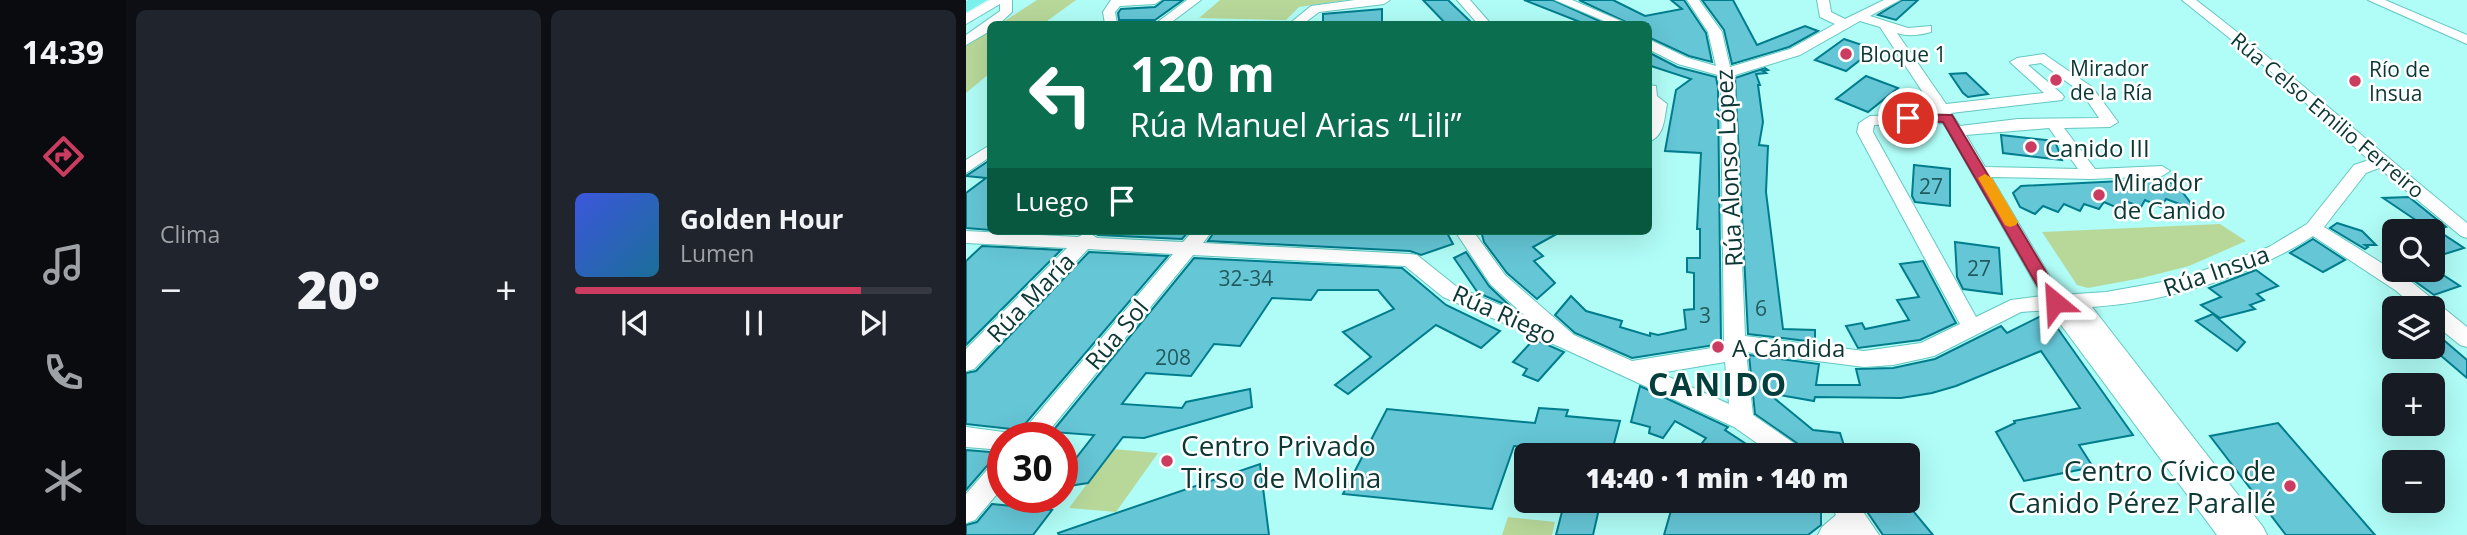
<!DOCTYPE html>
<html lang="es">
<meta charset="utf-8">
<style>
:root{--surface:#171b24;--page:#20242c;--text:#f1f3f6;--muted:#9ea1a6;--line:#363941;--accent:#cb3c60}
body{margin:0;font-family:"Open Sans",sans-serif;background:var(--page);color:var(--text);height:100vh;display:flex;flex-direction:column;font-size:26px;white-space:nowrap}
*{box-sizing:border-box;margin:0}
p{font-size:23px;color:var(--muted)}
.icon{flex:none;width:38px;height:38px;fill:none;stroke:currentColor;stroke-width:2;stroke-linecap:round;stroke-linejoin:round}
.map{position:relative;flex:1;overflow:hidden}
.details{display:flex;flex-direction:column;gap:10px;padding:10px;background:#0d0f14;width:840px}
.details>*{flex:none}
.guide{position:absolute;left:21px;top:21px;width:665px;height:214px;border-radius:10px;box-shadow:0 7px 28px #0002;background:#0b6e4f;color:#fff;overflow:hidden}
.fabs{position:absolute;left:1416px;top:219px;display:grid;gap:14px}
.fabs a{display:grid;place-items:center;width:63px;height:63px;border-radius:10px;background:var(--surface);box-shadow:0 7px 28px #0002;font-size:35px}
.speed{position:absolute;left:21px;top:422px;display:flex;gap:14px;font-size:35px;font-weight:700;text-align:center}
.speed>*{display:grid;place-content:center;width:91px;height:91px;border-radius:50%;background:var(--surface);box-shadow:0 7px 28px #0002;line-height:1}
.speed .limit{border:10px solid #d22;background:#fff;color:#111}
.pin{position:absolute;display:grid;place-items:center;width:60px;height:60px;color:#fff;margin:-30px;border:4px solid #fff;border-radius:50%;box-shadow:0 2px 7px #0007}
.me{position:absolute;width:77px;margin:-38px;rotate:333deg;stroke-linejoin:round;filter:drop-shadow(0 0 5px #0008)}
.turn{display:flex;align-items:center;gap:24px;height:147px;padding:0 28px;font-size:32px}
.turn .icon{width:91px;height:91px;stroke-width:2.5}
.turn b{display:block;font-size:49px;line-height:60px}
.then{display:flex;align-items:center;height:66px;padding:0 28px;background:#0003;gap:14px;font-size:26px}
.big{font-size:52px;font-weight:800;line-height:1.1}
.details .card{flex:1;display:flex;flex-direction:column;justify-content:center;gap:10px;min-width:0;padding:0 24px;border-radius:10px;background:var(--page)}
.song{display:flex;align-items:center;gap:21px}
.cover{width:84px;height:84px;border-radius:10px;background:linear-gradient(135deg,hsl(230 70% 55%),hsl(200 70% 35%))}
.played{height:7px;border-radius:4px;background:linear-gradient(90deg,var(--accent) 80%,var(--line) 80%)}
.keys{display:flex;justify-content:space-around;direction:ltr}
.heat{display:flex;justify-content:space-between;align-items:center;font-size:38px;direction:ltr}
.details .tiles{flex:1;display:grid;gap:10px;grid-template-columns:repeat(2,1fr)}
.trip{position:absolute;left:548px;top:443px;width:406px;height:70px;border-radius:10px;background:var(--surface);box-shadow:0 7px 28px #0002;font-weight:800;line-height:70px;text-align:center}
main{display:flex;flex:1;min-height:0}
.tabs{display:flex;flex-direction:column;width:126px;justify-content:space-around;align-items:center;background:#090b0e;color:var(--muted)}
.tabs .icon{width:49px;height:49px}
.tabs .active{color:var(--accent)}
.tabs b{font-size:32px;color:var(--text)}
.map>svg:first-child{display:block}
.green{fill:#b8d89a}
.building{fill:#65c6d6;stroke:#007d8d;stroke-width:2}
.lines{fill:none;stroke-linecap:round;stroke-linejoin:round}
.minor-casing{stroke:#64c7c1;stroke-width:2}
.major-casing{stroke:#fff;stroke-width:2}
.minor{fill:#fff;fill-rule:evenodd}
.major{fill:#7af1ec;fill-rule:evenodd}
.route{fill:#cb3c60;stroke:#84273e;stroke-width:2}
.slow{fill:#f59e0b}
.poi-dot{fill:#cb3c60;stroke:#fff;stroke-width:2.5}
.labels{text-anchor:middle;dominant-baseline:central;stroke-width:5;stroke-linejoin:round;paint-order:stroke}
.far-poi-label{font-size:21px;fill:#0b3735;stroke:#fff;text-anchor:start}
.far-street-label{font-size:21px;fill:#0b3735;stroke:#fff}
.number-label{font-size:21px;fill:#225b5d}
.poi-label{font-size:24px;fill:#0b3735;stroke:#fff;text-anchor:start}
.street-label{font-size:24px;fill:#0b3735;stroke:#fff}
.near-poi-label{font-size:28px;fill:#0b3735;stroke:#fff;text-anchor:start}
.district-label{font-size:32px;font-weight:bold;letter-spacing:2px;fill:#023f3c;stroke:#fff}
</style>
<main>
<nav class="tabs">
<b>14:39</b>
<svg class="icon active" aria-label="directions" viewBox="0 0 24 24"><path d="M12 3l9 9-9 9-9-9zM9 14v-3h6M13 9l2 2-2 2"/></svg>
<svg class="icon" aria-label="music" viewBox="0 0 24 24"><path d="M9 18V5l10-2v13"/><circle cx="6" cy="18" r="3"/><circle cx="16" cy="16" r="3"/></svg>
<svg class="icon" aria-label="phone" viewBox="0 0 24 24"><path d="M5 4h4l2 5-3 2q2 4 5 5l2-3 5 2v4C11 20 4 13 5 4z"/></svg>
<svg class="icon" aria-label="climate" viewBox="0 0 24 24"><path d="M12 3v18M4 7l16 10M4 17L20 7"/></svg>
</nav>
<section class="details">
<div class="tiles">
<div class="card"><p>Clima</p>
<div class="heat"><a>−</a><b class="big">20°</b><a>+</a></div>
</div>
<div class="card">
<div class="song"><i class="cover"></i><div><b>Golden Hour</b><p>Lumen</p></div></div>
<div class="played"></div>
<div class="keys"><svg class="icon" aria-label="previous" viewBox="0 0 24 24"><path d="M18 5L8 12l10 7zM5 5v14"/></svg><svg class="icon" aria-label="pause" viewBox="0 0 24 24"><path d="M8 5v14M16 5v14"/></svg><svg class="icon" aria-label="next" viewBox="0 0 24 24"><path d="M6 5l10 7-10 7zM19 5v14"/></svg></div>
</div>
</div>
</section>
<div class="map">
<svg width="1501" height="535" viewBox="0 0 1501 535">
<rect width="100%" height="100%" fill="#b0fcf6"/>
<g class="green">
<polygon points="71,0 110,0 77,24 34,24"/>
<polygon points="254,0 381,0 333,7 320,20 233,18"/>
<polygon points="24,31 24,73 0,93 0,46"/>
<polygon points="1254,224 1280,241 1223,266 1176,278 1122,288 1111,285 1076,232"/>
<polygon points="147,449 192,453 150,512 103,508"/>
<polygon points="542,517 589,522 586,535 536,535"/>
</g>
<g class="building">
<polygon points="198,0 217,0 189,20 153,20 152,13 155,9 189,7"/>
<polygon points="457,0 482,0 507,24 480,24"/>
<polygon points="558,0 587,0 640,24 619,24"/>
<polygon points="613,0 647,0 679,16 716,9 705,0 718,0 740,33 746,62 723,56 682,37 682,24 664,24"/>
<polygon points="736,0 767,0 791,45 839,26 852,31 823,47 766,64 758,30"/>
<polygon points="936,0 952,0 930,20 912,15"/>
<polygon points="416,9 416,24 357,24 357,14"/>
<polygon points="878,39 908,49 880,71 849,60"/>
<polygon points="682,52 711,67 750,77 752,88 755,344 666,358 609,333 589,315 605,296 620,311 656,321 654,327 684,336 684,333 692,335 720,329 718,310 728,309 728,273 721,272 721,258 734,258 734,229 731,229 735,153 699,151 710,90 725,79 682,65"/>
<polygon points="799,68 802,70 797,71 800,73 790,74 794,85 792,85 797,122 793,145 802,146 800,192 817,329 849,330 849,342 782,334 769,78"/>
<polygon points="1000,73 1022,94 1002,97 997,93 984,74"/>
<polygon points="900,76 932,88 902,112 870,99"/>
<polygon points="1035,135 1089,141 1096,160 1037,153"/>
<polygon points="24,160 24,230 0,228 0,193 20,178 0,176"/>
<polygon points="948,165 984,169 984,206 949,202 946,196"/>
<polygon points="1196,179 1211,185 1230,210 1200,199 1195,207 1179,200 1175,207 1159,201 1154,209 1138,202 1133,209 1118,204 1114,211 1098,204 1092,212 1077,206 1069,214 1054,207 1047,193 1055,186"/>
<polygon points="1443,197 1480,227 1471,230 1498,248 1466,258 1466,231 1417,198"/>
<polygon points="1371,223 1396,231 1410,245 1399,245 1402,247 1399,249 1364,228"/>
<polygon points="125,231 223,231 216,239 132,235"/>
<polygon points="249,231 480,231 487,244 455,255 444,251 242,241"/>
<polygon points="515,231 596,231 567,247 577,256 568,261 589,283 571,299 541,273 518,242"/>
<polygon points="1347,239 1379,260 1357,272 1324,253"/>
<polygon points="989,242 1033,248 1036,294 997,289 991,277"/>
<polygon points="16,246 95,250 0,345 0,261"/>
<polygon points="123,252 202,256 54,430 0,424 0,373 10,371"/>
<polygon points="500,252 523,286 545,307 512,293 488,258"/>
<polygon points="228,258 436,268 480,305 534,331 515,348 470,325 382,394 369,385 405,357 377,332 428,309 412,290 352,290 345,300 306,298 274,346 248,344 225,376 180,373 156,404 216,408 220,402 284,389 286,407 178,438 157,437 122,483 96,487 96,476 128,435 86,432"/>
<polygon points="957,261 990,323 954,340 892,348 880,326 896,323 899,329 943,320 931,300 953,297 934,264"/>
<polygon points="1468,269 1494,286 1468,295 1443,277"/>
<polygon points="1290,270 1312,286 1291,294 1298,300 1284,305 1289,309 1254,318 1235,305 1255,297 1243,288"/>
<polygon points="1247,314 1279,342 1271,351 1230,321"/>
<polygon points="1075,316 1085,319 1167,435 1113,445 1127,467 1058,481 1030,432 1049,423 1048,421 1114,408 1075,351 990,386 966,393 935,398 849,397 848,401 802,393 847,430 874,433 881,455 848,455 789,414 783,355 853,364 850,385 894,385 890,369 927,368 969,359 1035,326 1041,333"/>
<polygon points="1466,330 1501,360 1501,378 1466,348"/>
<polygon points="568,339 598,352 572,381 557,375 561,369 547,362"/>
<polygon points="674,386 762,427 759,430 797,455 738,455 743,446 736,443 740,438 709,421 697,438 683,433 684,427 665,422"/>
<polygon points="573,408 602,410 600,416 654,421 645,455 621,455 622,453 548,446 526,509 377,494 421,409 569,423"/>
<polygon points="1312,423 1409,535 1320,535 1244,436"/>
<polygon points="0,450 37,453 34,457 26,460 0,490"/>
<polygon points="294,464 303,535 93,535 92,533"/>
<polygon points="599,500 635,500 627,535 590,535"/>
<polygon points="708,500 848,500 855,510 855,525 842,535 698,535"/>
<polygon points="893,500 938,500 967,535 917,535"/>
<polygon points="26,504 86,510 67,535 0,535 0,525 11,522"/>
</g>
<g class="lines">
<g class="minor-casing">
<g id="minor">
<polygon points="24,0 46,0 46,12 33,24 24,24 24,31 0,45 0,35 34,11 34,4 0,24 0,14"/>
<polygon points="145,0 195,0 189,4 154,6 149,12 151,24 139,24 137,12"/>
<polygon points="221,0 235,0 203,24 189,24"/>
<polygon points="389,0 424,0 418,4 353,12 337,24 323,24 345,6"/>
<polygon points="491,0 504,0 525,24 512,24"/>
<polygon points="589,0 606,0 662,24 645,24"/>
<path d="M721 0H733L756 32 764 67 824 49 869 24 854 17 851 0H863L865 12 879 19 918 0H934L904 16 942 28 965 26V32C953 35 943 37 931 33L980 104 1078 93 1044 62 1051 58 1078 54 1126 87 1152 122 1144 127 1098 128 1129 169 1196 166 1204 171 1196 176 1124 179 1025 177 1095 295 1140 292 1213 279 1303 247 1341 224 1388 165 1403 160 1302 69 1216 0H1230C1323 71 1410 149 1501 223V238L1495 236 1413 168 1400 173 1358 227 1443 280 1501 327V347L1494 345 1466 322V308H1451L1429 290 1347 236C1283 277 1201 302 1126 307L1297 527 1301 535H1251L1084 310 1055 312 968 356 927 365 898 367 780 352 787 415 835 448 839 455H808L768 427 594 347 477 297 439 266 227 255 77 438H51L207 254 122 249 8 369 0 371V349L101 248 0 243V231L112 237 122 232 131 238 217 242 227 231H246L237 243 444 254 451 255 491 287 558 315 525 285 489 231H507L539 275 608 335 666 361 758 346 755 88 752 75 712 64 682 49V39L722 58 750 66 742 32ZM894 21 914 27 971 114 904 116 893 123 891 132 994 324 955 343 898 351 779 336 769 88 766 76 834 55ZM1075 63 1116 93 1133 118 1052 119 994 126 985 113 1096 100 1098 97 1096 94 1062 65ZM977 123 982 131 1076 296 1045 300 1010 317 907 132 908 125ZM1083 128 1112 169 1019 167 1000 135ZM759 362 763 404 694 373Z"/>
<polygon points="1402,0 1419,0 1501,35 1501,44"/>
<path d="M682 85 690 86 691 96 701 104C698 119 699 136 682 142L685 106 682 104Z"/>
<polygon points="24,145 24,157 0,173 0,160"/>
<polygon points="0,427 45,433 48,438 37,438 37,450 0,447"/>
<polygon points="37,459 37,487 9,520 0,523 0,494 28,462"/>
<polygon points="862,500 889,500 913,535 852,535 856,527 870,515"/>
</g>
</g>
<g class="major-casing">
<polygon id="major" points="2,0 22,0 0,13 0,1"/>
</g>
<use href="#minor" class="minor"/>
<use href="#major" class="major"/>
</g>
<polygon class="route" points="942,114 986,115 1098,302 1095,306 1083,306 977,122 938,121 936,118"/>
<polygon class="slow" points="1019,174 1026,178 1052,222 1050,225 1044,227 1039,225 1012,178"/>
<g class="poi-dot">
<circle cx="880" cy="54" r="7"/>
<circle cx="1090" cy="80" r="7"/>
<circle cx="1389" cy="81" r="7"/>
<circle cx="1065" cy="147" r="7"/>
<circle cx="1133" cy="195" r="7"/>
<circle cx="752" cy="347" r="7"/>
<circle cx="201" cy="461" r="7"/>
<circle cx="1324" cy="486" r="7"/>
</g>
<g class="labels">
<g class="far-poi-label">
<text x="894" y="54">Bloque 1</text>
<text x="1104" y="68">Mirador<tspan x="1104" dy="24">de la Ría</tspan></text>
<text x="1403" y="69">Río de<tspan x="1403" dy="24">Insua</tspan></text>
</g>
<g class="far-street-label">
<text transform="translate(1362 115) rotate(40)">Rúa Celso Emilio Ferreiro</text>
</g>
<g class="number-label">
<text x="965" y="186">27</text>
<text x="1013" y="268">27</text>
<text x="280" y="278">32-34</text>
<text x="795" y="308">6</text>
<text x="739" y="315">3</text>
<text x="207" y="357">208</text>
</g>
<g class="poi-label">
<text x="1079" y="147">Canido III</text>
<text x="1147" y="181">Mirador<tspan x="1147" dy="28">de Canido</tspan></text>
<text x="766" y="347">A Cándida</text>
</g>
<g class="street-label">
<text transform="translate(762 168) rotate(-93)">Rúa Alonso López</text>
<text transform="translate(1250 270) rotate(-19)">Rúa Insua</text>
<text transform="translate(64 297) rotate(-46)">Rúa María</text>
<text transform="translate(539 314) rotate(24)">Rúa Riego</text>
<text transform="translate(150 334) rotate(-50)">Rúa Sol</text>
</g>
<g class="near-poi-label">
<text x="215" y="445">Centro Privado<tspan x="215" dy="32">Tirso de Molina</tspan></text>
<text x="1310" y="470" text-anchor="end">Centro Cívico de<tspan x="1310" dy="32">Canido Pérez Parallé</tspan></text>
</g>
<g class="district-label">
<text x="752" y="383">CANIDO</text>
</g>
</g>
</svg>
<div class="fabs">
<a><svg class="icon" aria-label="search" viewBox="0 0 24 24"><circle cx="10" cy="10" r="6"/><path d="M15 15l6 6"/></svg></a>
<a><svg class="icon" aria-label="layers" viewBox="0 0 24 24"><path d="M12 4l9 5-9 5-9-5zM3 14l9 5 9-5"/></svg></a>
<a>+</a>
<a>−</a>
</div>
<div class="speed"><div class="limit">30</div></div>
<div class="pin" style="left:942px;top:118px;background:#d93025"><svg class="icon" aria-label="arrive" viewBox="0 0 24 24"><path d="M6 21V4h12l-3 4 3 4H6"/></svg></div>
<svg class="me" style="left:1089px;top:302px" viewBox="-20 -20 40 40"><path d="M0-17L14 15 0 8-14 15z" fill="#cb3c60" stroke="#fff" stroke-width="4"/></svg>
<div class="trip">14:40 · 1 min · 140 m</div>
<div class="guide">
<div class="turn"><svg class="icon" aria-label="left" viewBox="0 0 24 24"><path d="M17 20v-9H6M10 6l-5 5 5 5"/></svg><div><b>120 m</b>Rúa Manuel Arias “Lili”</div></div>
<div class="then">Luego<svg class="icon" aria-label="arrive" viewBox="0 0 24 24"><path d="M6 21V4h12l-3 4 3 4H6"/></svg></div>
</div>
</div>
</main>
